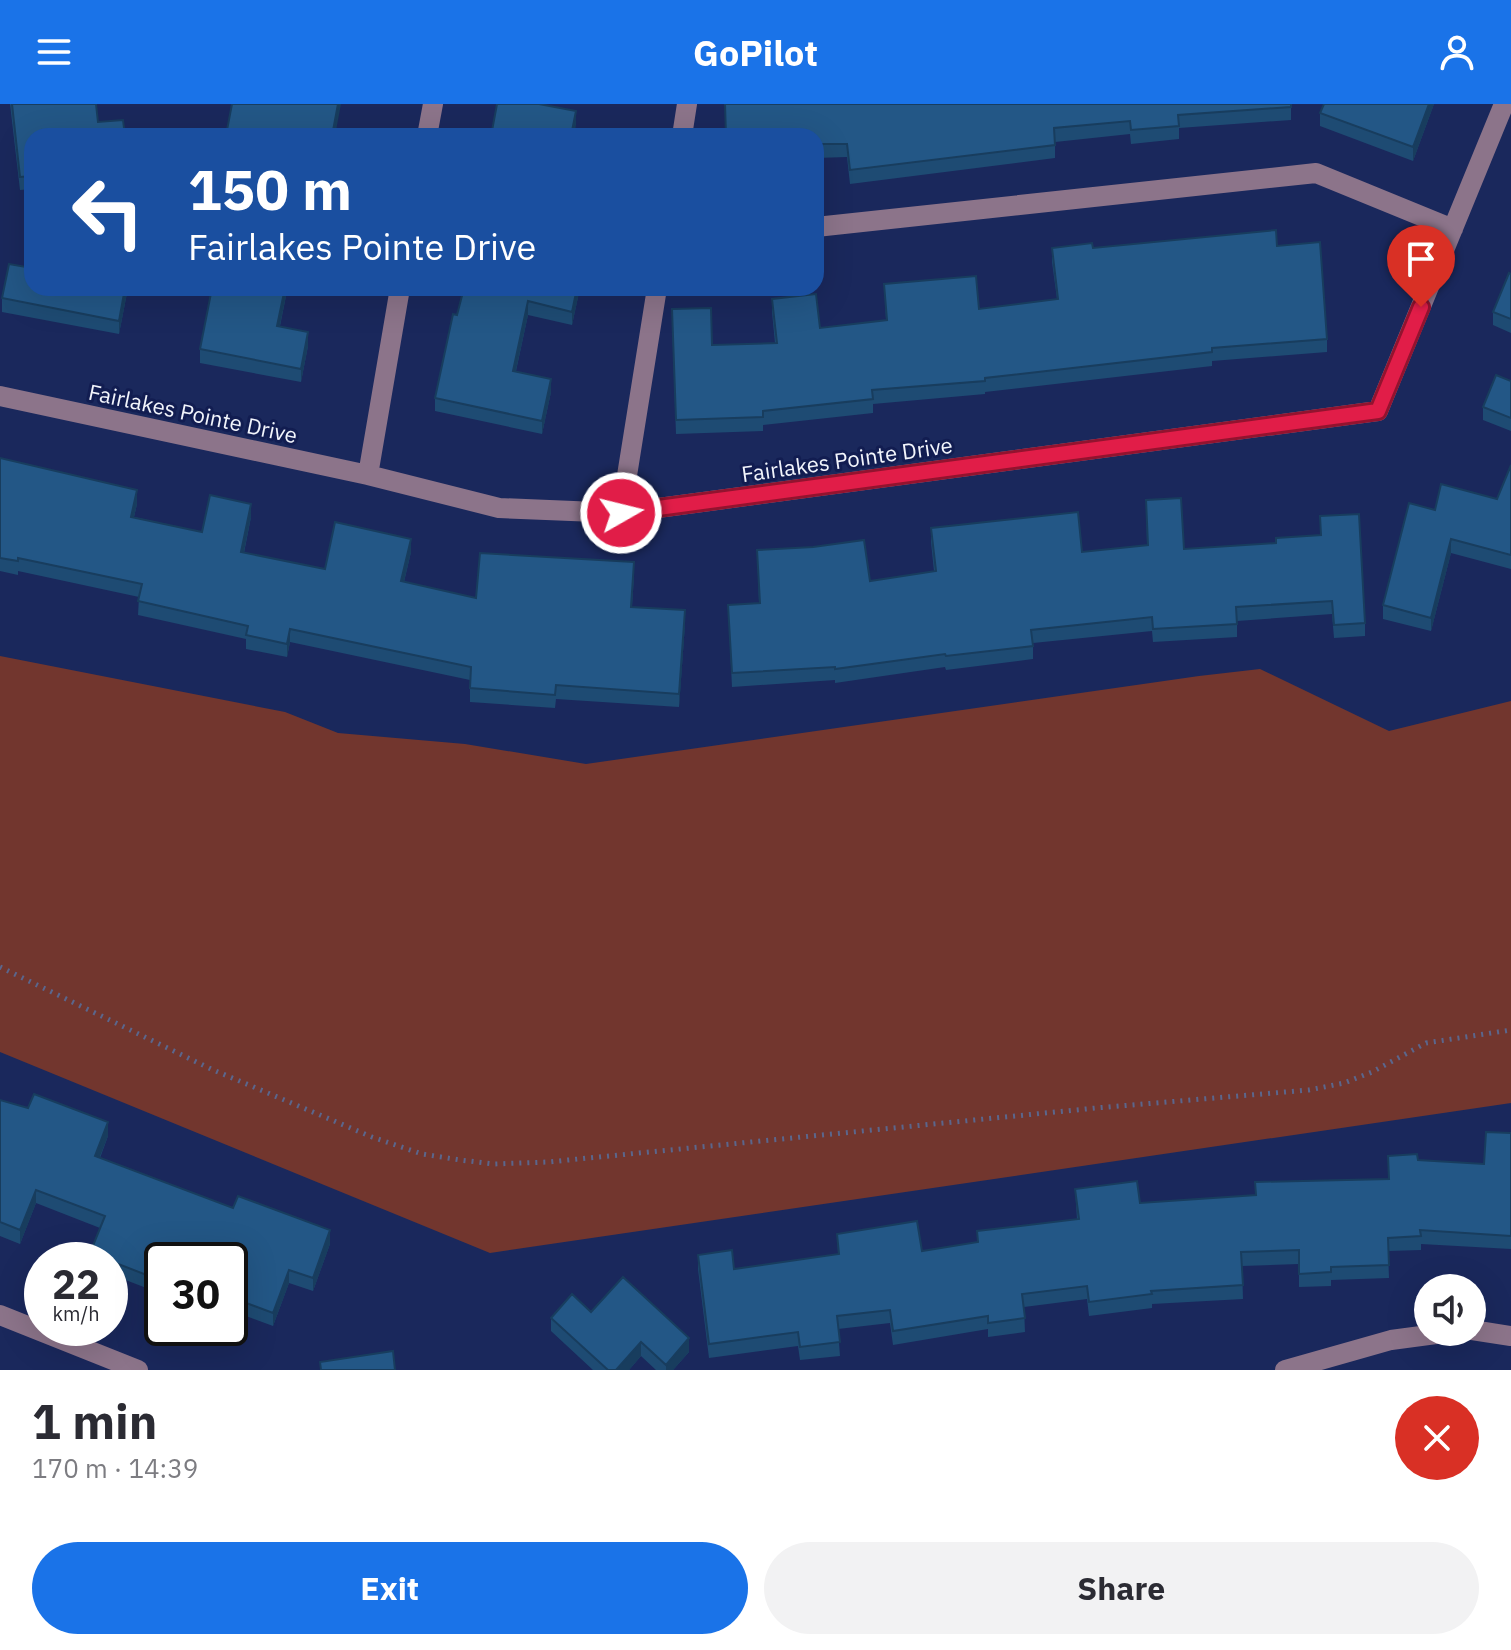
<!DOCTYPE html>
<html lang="en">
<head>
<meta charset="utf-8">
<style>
	:root { --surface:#fff; --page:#f2f2f3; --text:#2b2b33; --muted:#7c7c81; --accent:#1a73e8 }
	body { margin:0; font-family:"IBM Plex Sans",sans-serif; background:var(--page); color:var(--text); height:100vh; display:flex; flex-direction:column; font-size:30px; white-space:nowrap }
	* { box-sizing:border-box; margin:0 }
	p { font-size:26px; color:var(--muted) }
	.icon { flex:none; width:44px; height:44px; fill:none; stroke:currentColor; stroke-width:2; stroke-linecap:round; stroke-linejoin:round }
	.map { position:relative; height:1266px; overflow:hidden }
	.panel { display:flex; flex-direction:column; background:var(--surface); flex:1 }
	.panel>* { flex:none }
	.hud { position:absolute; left:24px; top:24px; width:800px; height:168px; border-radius:24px; box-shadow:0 8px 32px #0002; background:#1a4fa0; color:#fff; overflow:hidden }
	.controls { position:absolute; left:1414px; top:1170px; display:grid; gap:16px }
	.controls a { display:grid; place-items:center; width:72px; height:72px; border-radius:50%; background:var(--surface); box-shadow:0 8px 32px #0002; font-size:40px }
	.speed { position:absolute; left:24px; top:1138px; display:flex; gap:16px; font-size:40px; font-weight:700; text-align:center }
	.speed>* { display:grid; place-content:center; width:104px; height:104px; border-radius:50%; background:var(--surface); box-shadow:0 8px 32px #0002; line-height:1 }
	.speed small { font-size:20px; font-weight:400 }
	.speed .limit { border:4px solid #111; border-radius:12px; background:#fff; color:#111 }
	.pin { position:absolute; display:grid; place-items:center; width:68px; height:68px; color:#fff; margin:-82px -34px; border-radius:50% 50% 50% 0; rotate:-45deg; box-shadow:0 0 8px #0007 }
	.pin .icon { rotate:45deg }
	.me { position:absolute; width:88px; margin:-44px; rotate:82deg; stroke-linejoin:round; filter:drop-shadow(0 0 6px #0008) }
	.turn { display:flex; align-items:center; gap:28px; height:168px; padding:0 32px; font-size:36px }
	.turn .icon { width:104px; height:104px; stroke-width:2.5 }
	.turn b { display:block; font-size:56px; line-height:68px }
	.round { display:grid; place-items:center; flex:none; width:84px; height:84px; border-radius:42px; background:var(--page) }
	.headline { display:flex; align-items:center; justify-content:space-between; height:136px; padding:0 32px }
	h1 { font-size:48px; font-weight:700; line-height:60px }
	.primary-button { display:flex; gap:16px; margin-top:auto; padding:16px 32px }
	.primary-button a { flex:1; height:92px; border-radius:48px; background:var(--accent); color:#fff; font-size:32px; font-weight:700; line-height:92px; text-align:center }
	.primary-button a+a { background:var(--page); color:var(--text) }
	header { display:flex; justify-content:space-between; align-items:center; height:104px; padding:0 32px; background:var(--accent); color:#fff; font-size:36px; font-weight:700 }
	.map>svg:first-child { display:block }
	.green { fill:#72362e }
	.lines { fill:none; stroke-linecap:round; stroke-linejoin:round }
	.path { stroke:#5b668c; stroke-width:5; stroke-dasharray:2 6; stroke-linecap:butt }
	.minor { stroke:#8c748a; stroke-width:20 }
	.wall { fill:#1e4b73 }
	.shaded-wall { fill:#183d5e }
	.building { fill:#235786; stroke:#183d5e; stroke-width:2 }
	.route-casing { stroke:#92132f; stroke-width:20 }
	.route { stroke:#e11d48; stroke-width:14 }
	.labels { text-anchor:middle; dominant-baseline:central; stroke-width:6; stroke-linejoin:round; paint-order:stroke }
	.street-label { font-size:22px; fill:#f2f5fc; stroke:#121d51 }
</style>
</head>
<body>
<header><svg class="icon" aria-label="menu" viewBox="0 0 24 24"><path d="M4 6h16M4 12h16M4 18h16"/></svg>GoPilot<svg class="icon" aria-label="person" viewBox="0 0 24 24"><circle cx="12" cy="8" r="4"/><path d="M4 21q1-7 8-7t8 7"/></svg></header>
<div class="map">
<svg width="1511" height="1266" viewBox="0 0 1511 1266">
	<rect width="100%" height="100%" fill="#1a285c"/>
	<path class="green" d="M0,552l285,56 53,21 127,11 121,20 613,-88 61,-7 129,62 122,-30v402l-1021,150 -490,-201z"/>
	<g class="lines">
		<path class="path" d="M0,863l211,102 161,68 50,17 38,6 34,4 54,-2 548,-54 213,-18 35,-7 28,-11 54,-29 85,-13"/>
		<path class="minor" d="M427,32l6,-32
			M682,32l5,-32
			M816,123l500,-54 137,56
			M0,292l368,79 131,33 122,5 757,-102 126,-307
			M368,371l32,-187
			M621,409l36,-225
			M0,1211l138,55
			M1472,1226l39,6
			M1285,1266l106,-30 60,-8"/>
	</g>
	<path class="wall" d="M10,0h86l-64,32v53l-12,1z
		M1324,0h110l-21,57 -93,-35v-13z
		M1291,3v13l-112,8v11l-48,5 -1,-10 -75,8v16l-205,26 -3,-27 -31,1v-22z
		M227,26l108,6h-108z
		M1277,142l50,93v13l-115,9v5l-227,26v2l-112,10v9l-110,12v6l-87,3 -4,-112 40,23 63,-2 -3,-31v-13l48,29 66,-8 -2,-36 95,25 78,-10 -5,-37v-14z
		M1511,170v59l-18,-8v-13z
		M32,184h96l-9,46 -117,-22v-14z
		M286,184v8l-6,30 28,20 -7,36 -101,-19v-14z
		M580,184l-8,37 -44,-10 -12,56 35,21 -9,42 -107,-23v-13l22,-83z
		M1511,277v50l-28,-11v-13z
		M0,354l137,46 -3,13 68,15 49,-15 -7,36 81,16 86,-17 -7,30 72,16 158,-22 -2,31 53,17 -6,83 -123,-8 -1,9 -85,-6v-22l-180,-38 -3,15 -41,-8v-10l-108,-24 1,-18 -121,-26v4l-18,-4z
		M1511,361v104l-60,-16 -20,78 -48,-12v-14l52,-95 62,-11z
		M1146,396l38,49 92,-6 44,-8v-19l45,107v13l-31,2 -2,-24 -95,7v16l-84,5 -1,-11 -119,12v16l-87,11 -1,-3 -110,16v-3l-103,7 -4,-82 31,-2 -2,-53 113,31 64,-10 -3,-29v-14l151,24 65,-7z
		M0,996l108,36 -8,22 230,86 -17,47 -24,-8 -16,43 -43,-16v-50h-68v34l-52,-20v-14h-20v-7l10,-25 -64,-25 -16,41 -20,-8z
		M1511,1029v116l-90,-5v6l-33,1 1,27 -58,2v6l-32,1v-23l-57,2 1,33 -91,5v4l-63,8 -2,-17 -63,8 1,25 -37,5v-8l-95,16 -3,-22 -52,6 2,27 -40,4 -2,-14 -89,12 -11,-89v-14l36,14 104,-15 -1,-20 85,17 55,-9v-11l100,-12 -2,-30 65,14 115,-8 133,-16v-23l30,4 66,4z
		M591,1208l98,40 -16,18h-17l-15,-14 -12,14h-36l-42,-39v-13z"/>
	<path class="shaded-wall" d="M338,0h3l-6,32h-3z
		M1429,0h5l-21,57v-14z
		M576,7v14l-2,11h-3z
		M125,184h3l-9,46v-13z
		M284,184h2v8l-9,43v-13z
		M577,184h3l-8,37v-13z
		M528,197v14l-15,69v-13z
		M308,228v14l-7,36v-13z
		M551,275v13l-9,42v-13z
		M137,386v14l-6,26v-13z
		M251,400v13l-10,49v-14z
		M411,435v13l-10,42v-13z
		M1451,435v14l-20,78v-13z
		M685,506v14l-6,83v-13z
		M290,525v13l-3,15v-13z
		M108,1018v14l-13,33v-13z
		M36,1086v13l-16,41v-14z
		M330,1126v14l-17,47v-13z
		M289,1166v13l-16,43v-13z
		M689,1234v14l-16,18h-7v-5z
		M641,1238v14l-12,14h-13z"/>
	<path class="building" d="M12,0h84l2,18 25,-2 2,16h-93v40l-12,1z
		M232,0h106l-6,32h-95l1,-4 -11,-2z
		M497,0h42l37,7 -5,25h-80z
		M725,0h566v3l-113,8 1,11 -48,4 -1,-9 -76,7 1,17 -205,25 -3,-26h-31v-8h-90z
		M1324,0h105l-16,43 -93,-34z
		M1276,126l1,16 43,-4 7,97 -115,9v4l-227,26v3l-113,9 1,9 -110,12v6l-87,3 -4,-111 39,-1 1,37 65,-2 -5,-44 44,-5 4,34 67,-8 -3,-36 92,-8 3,33 79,-10 -6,-51 40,-5 1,5z
		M9,160l23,4v20h93l-6,33 -117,-23z
		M1509,169l2,1v45l-18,-7z
		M212,184h73l-8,38 31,6 -7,37 -101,-20z
		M464,184h113l-5,24 -44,-11 -15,70 38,8 -9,42 -107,-23 18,-84 4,1z
		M1496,271l15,6v37l-28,-11z
		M0,354l137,32 -6,27 71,15 8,-37 41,9 -10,48 84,17 10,-47 76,17 -10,42 75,17 4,-45 154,9 -3,45 54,3 -6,84 -123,-9 -1,10 -85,-7 1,-21 -181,-38 -3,15 -41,-9 2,-9 -110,-25 4,-17 -124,-26v3l-18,-3z
		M1511,361v90l-60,-16 -20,79 -48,-13 26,-102 26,7 6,-26 56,15z
		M1181,394l3,51 92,-6v-5l45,-3 -1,-19 39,-2 6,109 -31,2 -2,-24 -96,6 1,17 -84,5 -1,-12 -121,13 2,16 -87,10 -1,-2 -110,15v-2l-103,6 -4,-68 32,-2 -3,-53 56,-3 51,-7 6,41 66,-10 -5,-43 147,-16 4,40 66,-7 -2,-45z
		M34,990l74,28 -13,34 138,52 5,-12 92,34 -17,48 -24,-8 -16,43 -43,-16v-37h-68v21l-72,-28 15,-37 -69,-26 -16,40 -20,-8v-122l28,8z
		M1486,1028l25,1v103l-91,-6 1,6 -33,2 1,27 -58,2v5l-32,2v-24l-58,2 2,33 -92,6 1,3 -63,8 -2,-16 -65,8 3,24 -37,5v-7l-95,15 -3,-21 -53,6 3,26 -40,5 -2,-15 -89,12 -11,-89 34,-5 2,19 105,-15 -2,-20 80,-13 5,30 56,-9 -1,-11 102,-12 -4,-30 62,-8 3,22 116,-8 -1,-13 134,-3 -1,-23 29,-2 1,6 66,4z
		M623,1173l66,61 -23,27 -25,-23 -25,28h-8l-57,-52 21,-24 19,18z
		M393,1247l2,19h-74l-1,-8z"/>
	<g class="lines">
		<g class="route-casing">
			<path id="route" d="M621,409l757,-102 43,-104"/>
		</g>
		<use href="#route" class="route"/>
	</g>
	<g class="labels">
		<g class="street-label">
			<text transform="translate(193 309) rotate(12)">Fairlakes Pointe Drive</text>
			<text transform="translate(847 355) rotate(-8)">Fairlakes Pointe Drive</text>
		</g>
	</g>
</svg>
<div class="controls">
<a><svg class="icon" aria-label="sound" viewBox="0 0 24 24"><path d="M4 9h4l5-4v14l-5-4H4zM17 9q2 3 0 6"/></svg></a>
</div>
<div class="speed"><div>22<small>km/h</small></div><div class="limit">30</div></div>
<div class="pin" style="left:1421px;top:203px;background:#d93025"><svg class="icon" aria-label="arrive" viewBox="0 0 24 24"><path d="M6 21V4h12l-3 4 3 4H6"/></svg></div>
<svg class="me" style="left:621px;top:409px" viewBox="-20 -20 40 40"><circle r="17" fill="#e11d48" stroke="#fff" stroke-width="3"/><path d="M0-11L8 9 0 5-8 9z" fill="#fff"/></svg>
<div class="hud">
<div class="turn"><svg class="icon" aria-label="left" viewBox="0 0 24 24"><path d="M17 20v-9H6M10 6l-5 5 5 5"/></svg><div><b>150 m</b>Fairlakes Pointe Drive</div></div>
</div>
</div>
<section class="panel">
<div class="headline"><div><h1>1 min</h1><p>170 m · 14:39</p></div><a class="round" style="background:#d93025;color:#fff"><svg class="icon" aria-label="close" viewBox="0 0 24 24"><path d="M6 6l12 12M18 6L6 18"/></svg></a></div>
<div class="primary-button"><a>Exit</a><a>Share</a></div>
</section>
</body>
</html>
